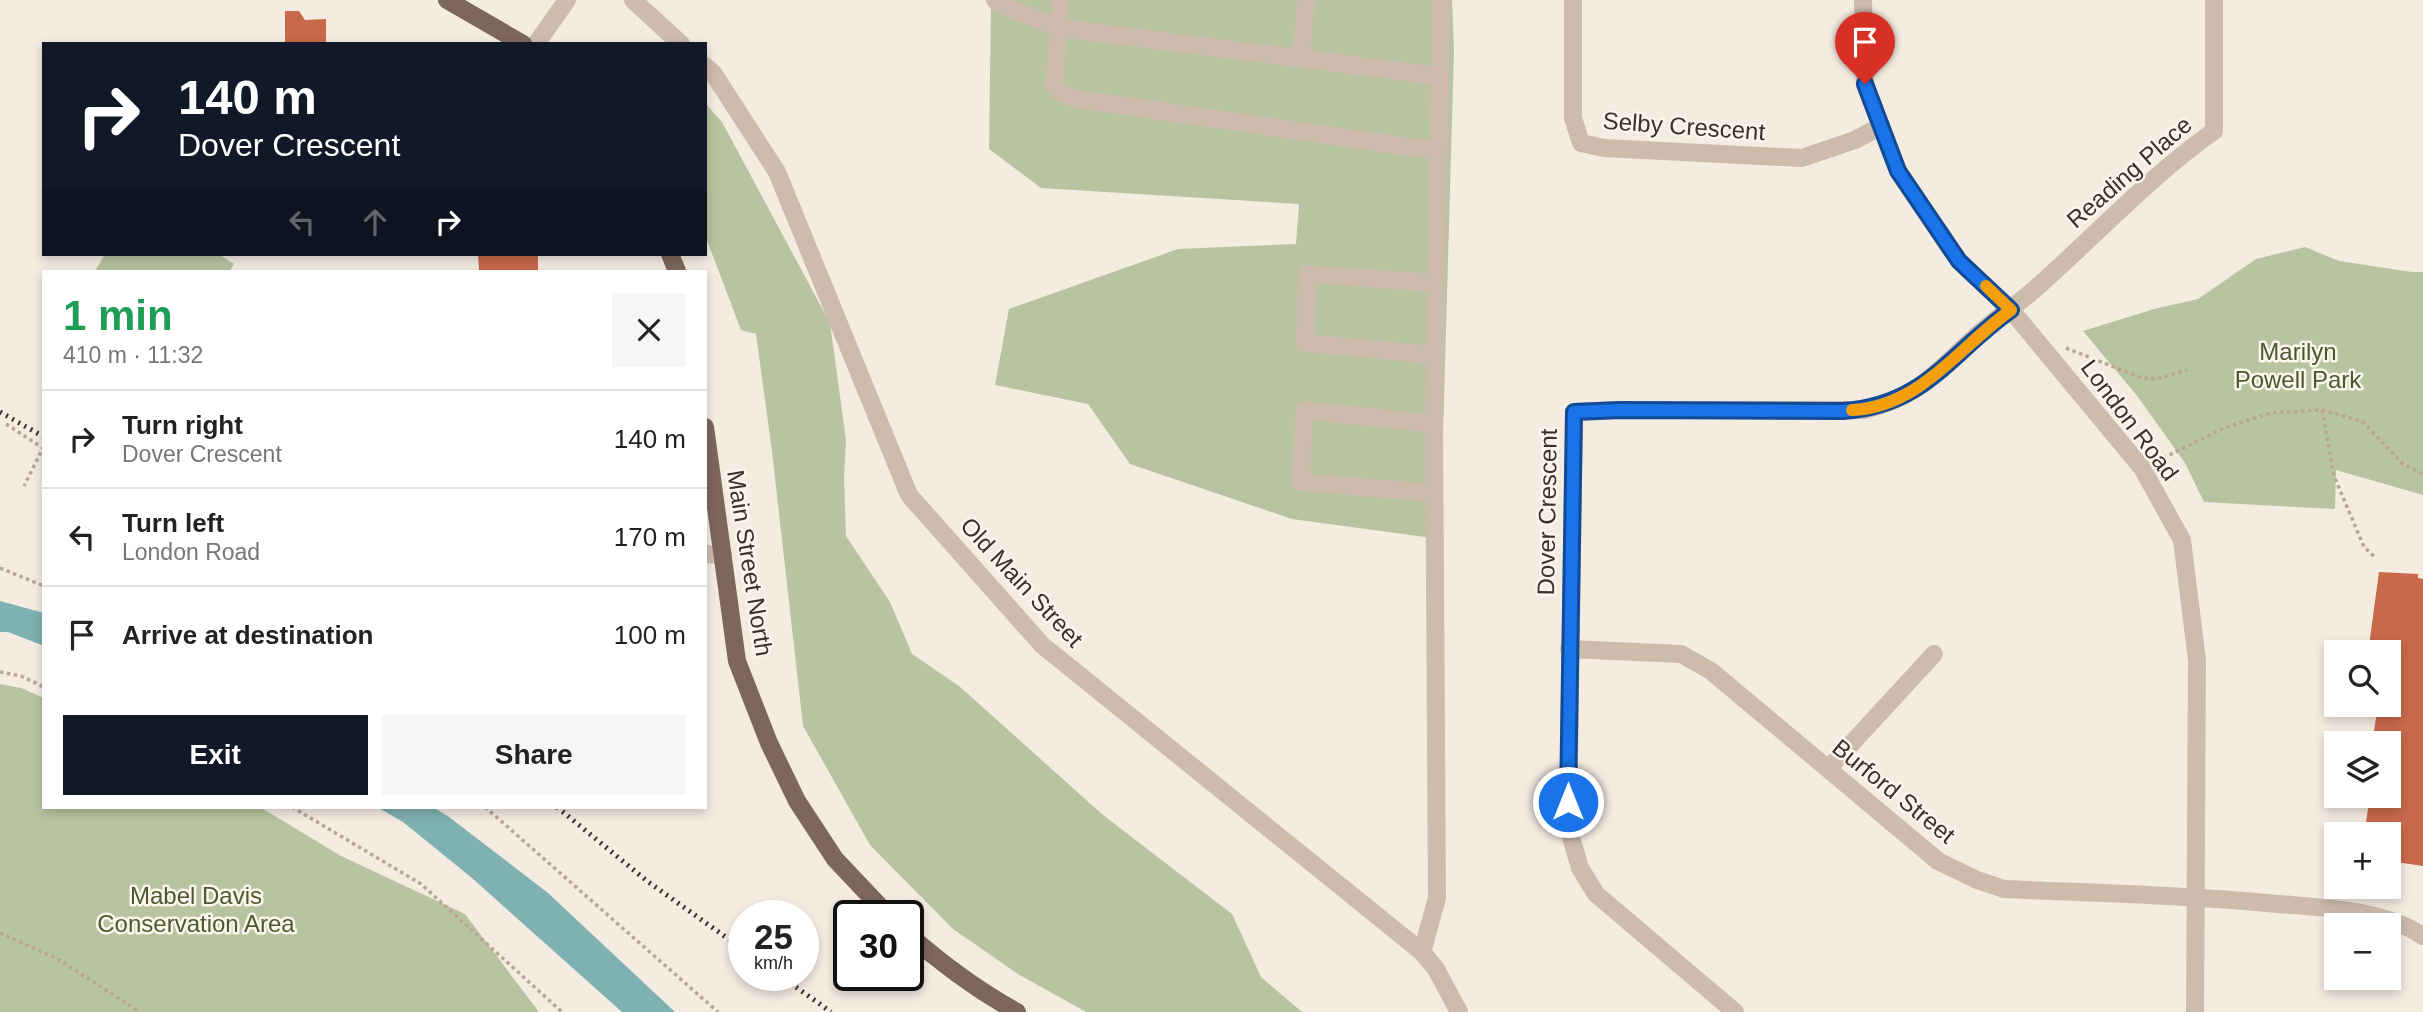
<!DOCTYPE html>
<html lang="en">
<head>
<meta charset="utf-8">
<style>
	:root { --surface:#fff; --page:#f6f6f6; --text:#222; --muted:#767676; --line:#e0e0e0; --accent:#111827 }
	body { margin:0; font-family:Helvetica,sans-serif; background:var(--page); color:var(--text); height:100vh; display:flex; flex-direction:column; font-size:26px; white-space:nowrap }
	* { box-sizing:border-box; margin:0 }
	p { font-size:23px; color:var(--muted) }
	.icon { flex:none; width:38px; height:38px; fill:none; stroke:currentColor; stroke-width:2; stroke-linecap:round; stroke-linejoin:round }
	.map { position:relative; flex:1; overflow:hidden }
	.drawer { position:absolute; left:42px; top:270px; width:665px; height:539px; display:flex; flex-direction:column; background:var(--surface); border-radius:0px; box-shadow:0 4px 10px #0003 }
	.drawer>* { flex:none }
	.hud { position:absolute; left:42px; top:42px; width:665px; height:214px; border-radius:0px; box-shadow:0 4px 10px #0003; background:#111827; color:#fff; overflow:hidden }
	.fabs { position:absolute; left:2324px; top:640px; display:grid; gap:14px }
	.fabs a { display:grid; place-items:center; width:77px; height:77px; border-radius:0px; background:var(--surface); box-shadow:0 4px 10px #0003; font-size:35px }
	.speed { position:absolute; left:728px; top:900px; display:flex; gap:14px; font-size:35px; font-weight:700; text-align:center }
	.speed>* { display:grid; place-content:center; width:91px; height:91px; border-radius:50%; background:var(--surface); box-shadow:0 4px 10px #0003; line-height:1 }
	.speed small { font-size:18px; font-weight:400 }
	.speed .limit { border:4px solid #111; border-radius:10px; background:#fff; color:#111 }
	.pin { position:absolute; display:grid; place-items:center; width:60px; height:60px; color:#fff; margin:-72px -30px; border-radius:50% 50% 50% 0; rotate:-45deg; box-shadow:0 0 7px #0007 }
	.pin .icon { rotate:45deg }
	.me { position:absolute; width:77px; margin:-38px; rotate:0deg; stroke-linejoin:round; filter:drop-shadow(0 0 5px #0008) }
	.turn { display:flex; align-items:center; gap:24px; height:147px; padding:0 21px; font-size:32px }
	.turn .icon { width:91px; height:91px; stroke-width:2.5 }
	.turn b { display:block; font-size:49px; line-height:60px }
	.lanes { display:flex; align-items:center; height:66px; padding:0 21px; background:#0003; justify-content:center; gap:35px; direction:ltr }
	.lanes .off { opacity:.35 }
	.round { display:grid; place-items:center; flex:none; width:74px; height:74px; border-radius:0px; background:var(--page) }
	.summary { display:flex; align-items:center; justify-content:space-between; height:119px; padding:0 21px }
	h1 { font-size:42px; font-weight:700; line-height:52px; color:#1e9e55 }
	.cta { display:flex; gap:14px; margin-top:auto; padding:14px 21px }
	.cta a { flex:1; height:80px; border-radius:0px; background:var(--accent); color:#fff; font-size:28px; font-weight:700; line-height:80px; text-align:center }
	.cta a+a { background:var(--page); color:var(--text) }
	ul { padding:0; list-style:none }
	li { display:flex; align-items:center; gap:21px; height:98px; padding:0 21px; border-top:2px solid var(--line) }
	li div { flex:1 }
	li b { display:block; font-size:26px }
	li em { font-style:normal }
	.map>svg:first-child { display:block }
	.green { fill:#b8c4a0 }
	.water { fill:#7fb0b2 }
	.building { fill:#c8694b }
	.lines { fill:none; stroke-linecap:round; stroke-linejoin:round }
	.path { stroke:#b9a596; stroke-width:3.5; stroke-dasharray:3.5 3.5; stroke-linecap:butt }
	.minor { stroke:#cdbbac; stroke-width:18 }
	.major { stroke:#7d675c; stroke-width:18 }
	.rail { stroke:#3b302b; stroke-width:5; stroke-dasharray:2 5; stroke-linecap:butt }
	.route-casing { stroke:#114b97; stroke-width:18 }
	.route { stroke:#1a73e8; stroke-width:12 }
	.slow { stroke:#f59e0b; stroke-width:12 }
	.labels { text-anchor:middle; dominant-baseline:central; stroke-width:5; stroke-linejoin:round; paint-order:stroke }
	.street-label { font-size:24px; fill:#3b302b; stroke:#fbf5ee }
	.park-label { font-size:24px; fill:#4a5a2e; stroke:#fbf5ee }
</style>
</head>
<body>
<div class="map">
<svg width="2423" height="1012" viewBox="0 0 2423 1012">
	<rect width="100%" height="100%" fill="#f4ebe1"/>
	<path class="green" d="M991,0h461l2,50 -14,489 -148,-20 -162,-55 -42,-60 -93,-19 14,-76 169,-60 118,-5 3,-40 -258,-16 -52,-39z
		M705,103l17,19 108,201 16,117 -2,36 2,60 44,66 22,52 47,32 144,129 129,99 29,63 41,35h-216l-68,-38 -65,-45 -83,-84 -67,-119 -31,-275 -16,-117 -15,-4 -36,-95z
		M2305,247l34,14 73,11h11v223l-87,-25 -1,39 -131,-7 -19,-39 -47,-66 -55,-66 71,-22 44,-10 58,-40z
		M105,254h113l16,10 -4,7h-135z
		M0,684l21,4 23,10v109h216l81,49 124,58 74,98h-539z"/>
	<path class="water" d="M0,601l44,12v33l-36,-14h-8z
		M377,807h56l16,10 99,76 127,119h-53l-150,-134 -69,-56z"/>
	<path class="building" d="M285,11h14l6,9 21,-1v25h-41z
		M478,254h60v17h-59z
		M2379,572l39,2v4l5,1v287l-34,-5v-26h-25l6,-39h19v-52h-17l6,-39h11v-52h-21z"/>
	<g class="lines">
		<path class="path" d="M2066,348l76,30 14,1 31,-9
			M2322,410l12,66 30,71 12,11
			M6,424l37,24 -19,38
			M2157,461l67,-33 46,-15 52,-3 40,11 41,43 20,10
			M0,568l44,18
			M0,672l21,4 23,11
			M292,807l129,77 141,128
			M485,807l233,205
			M0,933l56,25 84,54"/>
		<path class="minor" d="M633,0l48,44
			M995,0l4,4 60,24 380,48
			M1061,0l-7,86 9,8 14,5 361,52
			M1573,0v118l8,25 23,5 198,10 53,-18 26,-14
			M1863,0l2,84 33,87 61,90 52,49 131,158 40,72 15,120 -2,352
			M536,44l31,-44
			M1301,57l5,-57
			M705,66l8,7 64,99 132,323 133,150 380,307 14,17 23,43
			M1435,355l-130,-12 2,-69 129,9
			M1434,493l-133,-11 3,-72 130,14
			M705,554l18,1
			M1569,649l112,5 30,17 227,190 39,19 27,9c91,4 183,6 274,15 47,4 104,5 145,32
			M1829,768l105,-114
			M1422,952l15,-54 -3,-474 7,-424
			M1735,1012l-139,-118 -16,-26 -12,-41 6,-415 46,-2h244c63,-15 78,-47 125,-85 15,-12 31,-23 46,-36 60,-53 114,-112 179,-158v-131"/>
		<path class="major" d="M447,0l76,44
			M670,254l7,17
			M705,427l32,234 32,82 28,58 38,58 53,56
			M908,934c34,30 69,56 109,78"/>
		<path class="rail" d="M0,412l44,25
			M557,807l90,74 97,69
			M779,975l52,37"/>
	</g>
	<g class="lines">
		<g class="route-casing">
			<path id="route" d="M1568,802l6,-390 46,-2 223,1c82,-5 107,-58 168,-101l-52,-49 -61,-90 -33,-87"/>
		</g>
		<use href="#route" class="route"/>
		<path class="slow" d="M1852,410c68,-3 107,-63 159,-100l-25,-24"/>
	</g>
	<g class="labels">
		<g class="street-label">
			<text transform="translate(1684 126) rotate(4)">Selby Crescent</text>
			<text transform="translate(2129 172) rotate(-41)">Reading Place</text>
			<text transform="translate(2130 420) rotate(53)">London Road</text>
			<text transform="translate(1547 512) rotate(-89)">Dover Crescent</text>
			<text transform="translate(750 563) rotate(81)">Main Street North</text>
			<text transform="translate(1022 582) rotate(47)">Old Main Street</text>
			<text transform="translate(1894 791) rotate(39)">Burford Street</text>
		</g>
		<g class="park-label">
			<text x="2298" y="351">Marilyn<tspan x="2298" dy="28">Powell Park</tspan></text>
			<text x="196" y="895">Mabel Davis<tspan x="196" dy="28">Conservation Area</tspan></text>
		</g>
	</g>
</svg>
<div class="fabs">
<a><svg class="icon" aria-label="search" viewBox="0 0 24 24"><circle cx="10" cy="10" r="6"/><path d="M15 15l6 6"/></svg></a>
<a><svg class="icon" aria-label="layers" viewBox="0 0 24 24"><path d="M12 4l9 5-9 5-9-5zM3 14l9 5 9-5"/></svg></a>
<a>+</a>
<a>−</a>
</div>
<div class="speed"><div>25<small>km/h</small></div><div class="limit">30</div></div>
<div class="pin" style="left:1865px;top:84px;background:#d93025"><svg class="icon" aria-label="arrive" viewBox="0 0 24 24"><path d="M6 21V4h12l-3 4 3 4H6"/></svg></div>
<svg class="me" style="left:1568px;top:802px" viewBox="-20 -20 40 40"><circle r="17" fill="#1a73e8" stroke="#fff" stroke-width="3"/><path d="M0-11L8 9 0 5-8 9z" fill="#fff"/></svg>
<div class="hud">
<div class="turn"><svg class="icon" aria-label="right" viewBox="0 0 24 24"><path d="M7 20v-9h11M14 6l5 5-5 5"/></svg><div><b>140 m</b>Dover Crescent</div></div>
<div class="lanes"><svg class="icon off" aria-label="left" viewBox="0 0 24 24"><path d="M17 20v-9H6M10 6l-5 5 5 5"/></svg><svg class="icon off" aria-label="ahead" viewBox="0 0 24 24"><path d="M12 20V5M6 11l6-6 6 6"/></svg><svg class="icon" aria-label="right" viewBox="0 0 24 24"><path d="M7 20v-9h11M14 6l5 5-5 5"/></svg></div>
</div>
<section class="drawer">
<div class="summary"><div><h1>1 min</h1><p>410 m · 11:32</p></div><a class="round"><svg class="icon" aria-label="close" viewBox="0 0 24 24"><path d="M6 6l12 12M18 6L6 18"/></svg></a></div>
<ul>
<li><svg class="icon" aria-label="right" viewBox="0 0 24 24"><path d="M7 20v-9h11M14 6l5 5-5 5"/></svg><div><b>Turn right</b><p>Dover Crescent</p></div><em>140 m</em></li>
<li><svg class="icon" aria-label="left" viewBox="0 0 24 24"><path d="M17 20v-9H6M10 6l-5 5 5 5"/></svg><div><b>Turn left</b><p>London Road</p></div><em>170 m</em></li>
<li><svg class="icon" aria-label="arrive" viewBox="0 0 24 24"><path d="M6 21V4h12l-3 4 3 4H6"/></svg><div><b>Arrive at destination</b></div><em>100 m</em></li>
</ul>
<div class="cta"><a>Exit</a><a>Share</a></div>
</section>
</div>
</body>
</html>
